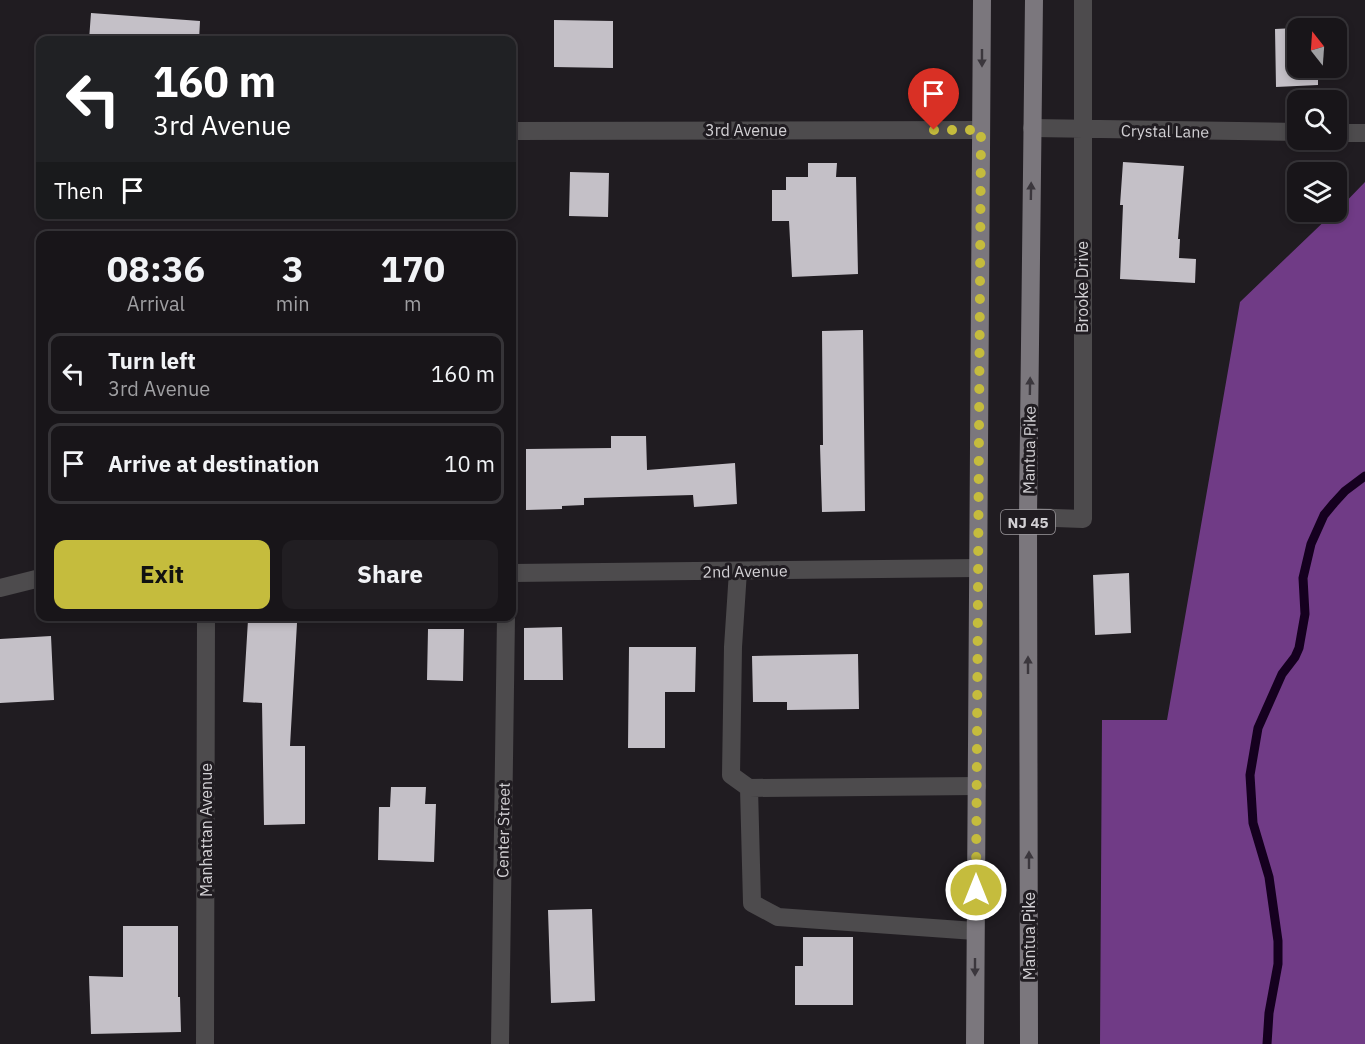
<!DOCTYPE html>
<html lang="en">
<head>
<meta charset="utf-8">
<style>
	:root { --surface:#181519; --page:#211e22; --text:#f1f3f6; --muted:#9f9fa2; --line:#363438; --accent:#c5bc3d }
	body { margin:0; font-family:"IBM Plex Sans",sans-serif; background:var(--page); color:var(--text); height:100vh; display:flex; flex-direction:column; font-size:22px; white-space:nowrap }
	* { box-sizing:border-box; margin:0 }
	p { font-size:20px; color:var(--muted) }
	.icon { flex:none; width:33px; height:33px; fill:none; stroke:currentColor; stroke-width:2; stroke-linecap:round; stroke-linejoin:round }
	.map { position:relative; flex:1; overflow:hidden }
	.panel { position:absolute; left:36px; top:231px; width:480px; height:390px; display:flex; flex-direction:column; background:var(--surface); border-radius:12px; box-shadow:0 3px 9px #0003,0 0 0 2px var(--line) }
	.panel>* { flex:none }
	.banner { position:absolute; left:36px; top:36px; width:480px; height:183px; border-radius:12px; box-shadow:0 3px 9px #0003,0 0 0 2px var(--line); background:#202124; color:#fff; overflow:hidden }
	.needle { width:39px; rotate:343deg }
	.buttons { position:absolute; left:1287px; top:18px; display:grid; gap:12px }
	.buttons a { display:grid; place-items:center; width:60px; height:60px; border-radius:12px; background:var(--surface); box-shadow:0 3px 9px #0003,0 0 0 2px var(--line); font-size:30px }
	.pin { position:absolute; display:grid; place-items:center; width:51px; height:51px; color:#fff; margin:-62px -26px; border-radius:50% 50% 50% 0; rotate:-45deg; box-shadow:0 0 6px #0007 }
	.pin .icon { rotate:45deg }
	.me { position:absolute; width:66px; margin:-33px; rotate:0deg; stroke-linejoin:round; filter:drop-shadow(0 0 4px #0008) }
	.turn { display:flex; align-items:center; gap:21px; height:126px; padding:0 18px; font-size:27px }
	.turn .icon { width:78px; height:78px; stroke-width:2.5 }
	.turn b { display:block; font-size:42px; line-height:51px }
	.then { display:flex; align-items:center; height:57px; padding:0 18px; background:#0003; gap:12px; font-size:22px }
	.eta { display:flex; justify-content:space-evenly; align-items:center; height:102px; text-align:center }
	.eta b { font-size:36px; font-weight:800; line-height:42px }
	.button { display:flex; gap:12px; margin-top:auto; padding:12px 18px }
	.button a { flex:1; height:69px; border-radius:12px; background:var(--accent); color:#111; font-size:24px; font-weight:800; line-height:69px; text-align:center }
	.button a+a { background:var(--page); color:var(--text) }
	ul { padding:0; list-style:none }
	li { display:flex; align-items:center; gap:18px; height:81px; margin:0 12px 9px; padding:0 6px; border:3px solid var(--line); border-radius:12px }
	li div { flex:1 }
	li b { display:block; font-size:22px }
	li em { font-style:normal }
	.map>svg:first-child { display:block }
	.forest { fill:#703b86 }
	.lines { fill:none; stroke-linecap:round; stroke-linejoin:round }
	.stream { stroke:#15001f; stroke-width:9 }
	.building { fill:#c4c0c7 }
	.minor { stroke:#4d4b4d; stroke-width:18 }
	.major { stroke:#7b777d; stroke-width:18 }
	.oneway { fill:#3b373d }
	.route { stroke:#c5bc3d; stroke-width:10; stroke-dasharray:0 18 }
	.labels { text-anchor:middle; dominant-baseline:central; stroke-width:6; stroke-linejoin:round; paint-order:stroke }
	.shield { fill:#201c21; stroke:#9d9a9e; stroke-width:1.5 }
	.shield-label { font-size:15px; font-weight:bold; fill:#d2d0d4 }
	.street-label { font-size:16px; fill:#d2d0d4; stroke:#201c21 }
</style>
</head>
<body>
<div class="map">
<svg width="1365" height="1044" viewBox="0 0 1365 1044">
	<rect width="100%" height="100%" fill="#201c21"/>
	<path class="forest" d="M1365,182v862h-265l2,-324h65l73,-418 94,-90h2z"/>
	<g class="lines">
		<path class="stream" d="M1267,1044l2,-31 9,-49v-23l-9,-64 -16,-54 -3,-48 8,-47 24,-54 13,-17 4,-9 6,-34 -2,-36 8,-34 13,-29 10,-12 11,-12 20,-15"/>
	</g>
	<path class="building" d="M91,13l109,8 -1,19h-110z
		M554,20l59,1v47l-59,-1z
		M1317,27l-19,1v40h20v17l-42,2 -1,-58z
		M1123,162l61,4 -6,73h2l-1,19 17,1 -1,24 -75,-4 3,-74h-3z
		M808,163h29l-1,14h20l2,97 -66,3 -3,-56h-17v-31h14v-13h22z
		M570,172l39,1 -1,44 -39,-1z
		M863,330l2,181 -43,1 -2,-67h3l-1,-114z
		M611,436h35l1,34 88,-7 2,41 -43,3 -1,-12 -109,3v7l-22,1v3l-36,1v-61l85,-1z
		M1129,573l2,60 -36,2 -2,-60z
		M248,620l49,3 -7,123h15v78l-41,1 -2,-122 -19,-1z
		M562,627l1,53h-39v-52z
		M428,629h36l-1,52 -36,-1z
		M51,636l3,64 -54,3v-64z
		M629,647h67l-1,45h-30v56h-37z
		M858,654l1,55 -72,1v-8h-34l-1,-46z
		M391,787h35l-1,17h11l-2,58 -56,-2 1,-53h11z
		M592,909l3,92 -44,2 -3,-93z
		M123,926h55v71h2l1,35 -90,2 -2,-58 34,1z
		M803,937h50v68h-58v-39h8z"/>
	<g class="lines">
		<path class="minor" d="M1032,128l266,4
			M512,131l469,-1
			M1336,133h29
			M1028,517l55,2v-519
			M738,571l-5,76 -2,128 18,13 228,-2
			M512,573l466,-5
			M0,588l40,-10
			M749,788l3,115 26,14 197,14
			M205,1044l1,-428
			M500,1044l6,-428"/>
		<path class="major" d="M975,1044l7,-1044
			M1029,1044l-1,-527 6,-517"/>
	</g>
	<defs><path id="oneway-solid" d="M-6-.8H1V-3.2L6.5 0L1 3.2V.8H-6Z" transform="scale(1.5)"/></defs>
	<g class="oneway">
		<use href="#oneway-solid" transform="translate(982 58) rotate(90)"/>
		<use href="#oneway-solid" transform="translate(1031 191) rotate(-89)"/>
		<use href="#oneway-solid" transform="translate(1030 386) rotate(-89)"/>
		<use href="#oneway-solid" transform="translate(1028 665) rotate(-90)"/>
		<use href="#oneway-solid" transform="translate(1029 860) rotate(-90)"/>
		<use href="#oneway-solid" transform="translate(975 967) rotate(90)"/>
	</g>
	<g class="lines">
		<path class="route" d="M934,130h47l-5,760"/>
	</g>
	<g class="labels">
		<rect class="shield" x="1001" y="510" width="54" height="24" rx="4.5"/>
		<g class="shield-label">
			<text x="1028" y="522">NJ 45</text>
		</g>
		<g class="street-label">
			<text x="746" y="130">3rd Avenue</text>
			<text transform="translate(1165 131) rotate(1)">Crystal Lane</text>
			<text transform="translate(1082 287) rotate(-90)">Brooke Drive</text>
			<text transform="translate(1029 450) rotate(-89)">Mantua Pike</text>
			<text transform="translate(745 571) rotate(-1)">2nd Avenue</text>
			<text transform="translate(206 830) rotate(-90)">Manhattan Avenue</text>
			<text transform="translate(503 830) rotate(-89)">Center Street</text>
			<text transform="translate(1029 936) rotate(-90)">Mantua Pike</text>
		</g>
	</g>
</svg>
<div class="buttons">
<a><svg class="needle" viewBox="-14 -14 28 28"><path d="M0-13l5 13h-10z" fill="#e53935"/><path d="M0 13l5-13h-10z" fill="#9f9fa2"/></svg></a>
<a><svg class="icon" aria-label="search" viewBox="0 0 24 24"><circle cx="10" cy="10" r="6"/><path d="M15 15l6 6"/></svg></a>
<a><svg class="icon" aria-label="layers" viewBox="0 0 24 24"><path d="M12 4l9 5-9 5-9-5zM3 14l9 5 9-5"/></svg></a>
</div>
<div class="pin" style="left:934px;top:130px;background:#d93025"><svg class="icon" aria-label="arrive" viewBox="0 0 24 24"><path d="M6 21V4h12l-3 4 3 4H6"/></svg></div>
<svg class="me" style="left:976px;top:890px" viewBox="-20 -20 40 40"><circle r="17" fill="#c5bc3d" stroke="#fff" stroke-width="3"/><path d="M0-11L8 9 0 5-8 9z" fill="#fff"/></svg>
<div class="banner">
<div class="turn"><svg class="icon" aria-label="left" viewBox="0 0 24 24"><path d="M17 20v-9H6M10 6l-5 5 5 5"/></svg><div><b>160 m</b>3rd Avenue</div></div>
<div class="then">Then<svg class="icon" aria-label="arrive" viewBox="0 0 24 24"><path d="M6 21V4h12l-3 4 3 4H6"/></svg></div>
</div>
<section class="panel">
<div class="eta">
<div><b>08:36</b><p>Arrival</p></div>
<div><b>3</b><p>min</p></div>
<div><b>170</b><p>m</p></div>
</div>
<ul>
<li><svg class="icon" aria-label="left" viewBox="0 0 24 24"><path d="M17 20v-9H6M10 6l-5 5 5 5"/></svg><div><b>Turn left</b><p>3rd Avenue</p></div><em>160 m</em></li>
<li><svg class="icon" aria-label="arrive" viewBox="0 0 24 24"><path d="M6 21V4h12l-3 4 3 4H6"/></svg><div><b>Arrive at destination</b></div><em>10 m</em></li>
</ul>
<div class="button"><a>Exit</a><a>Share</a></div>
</section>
</div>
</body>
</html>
